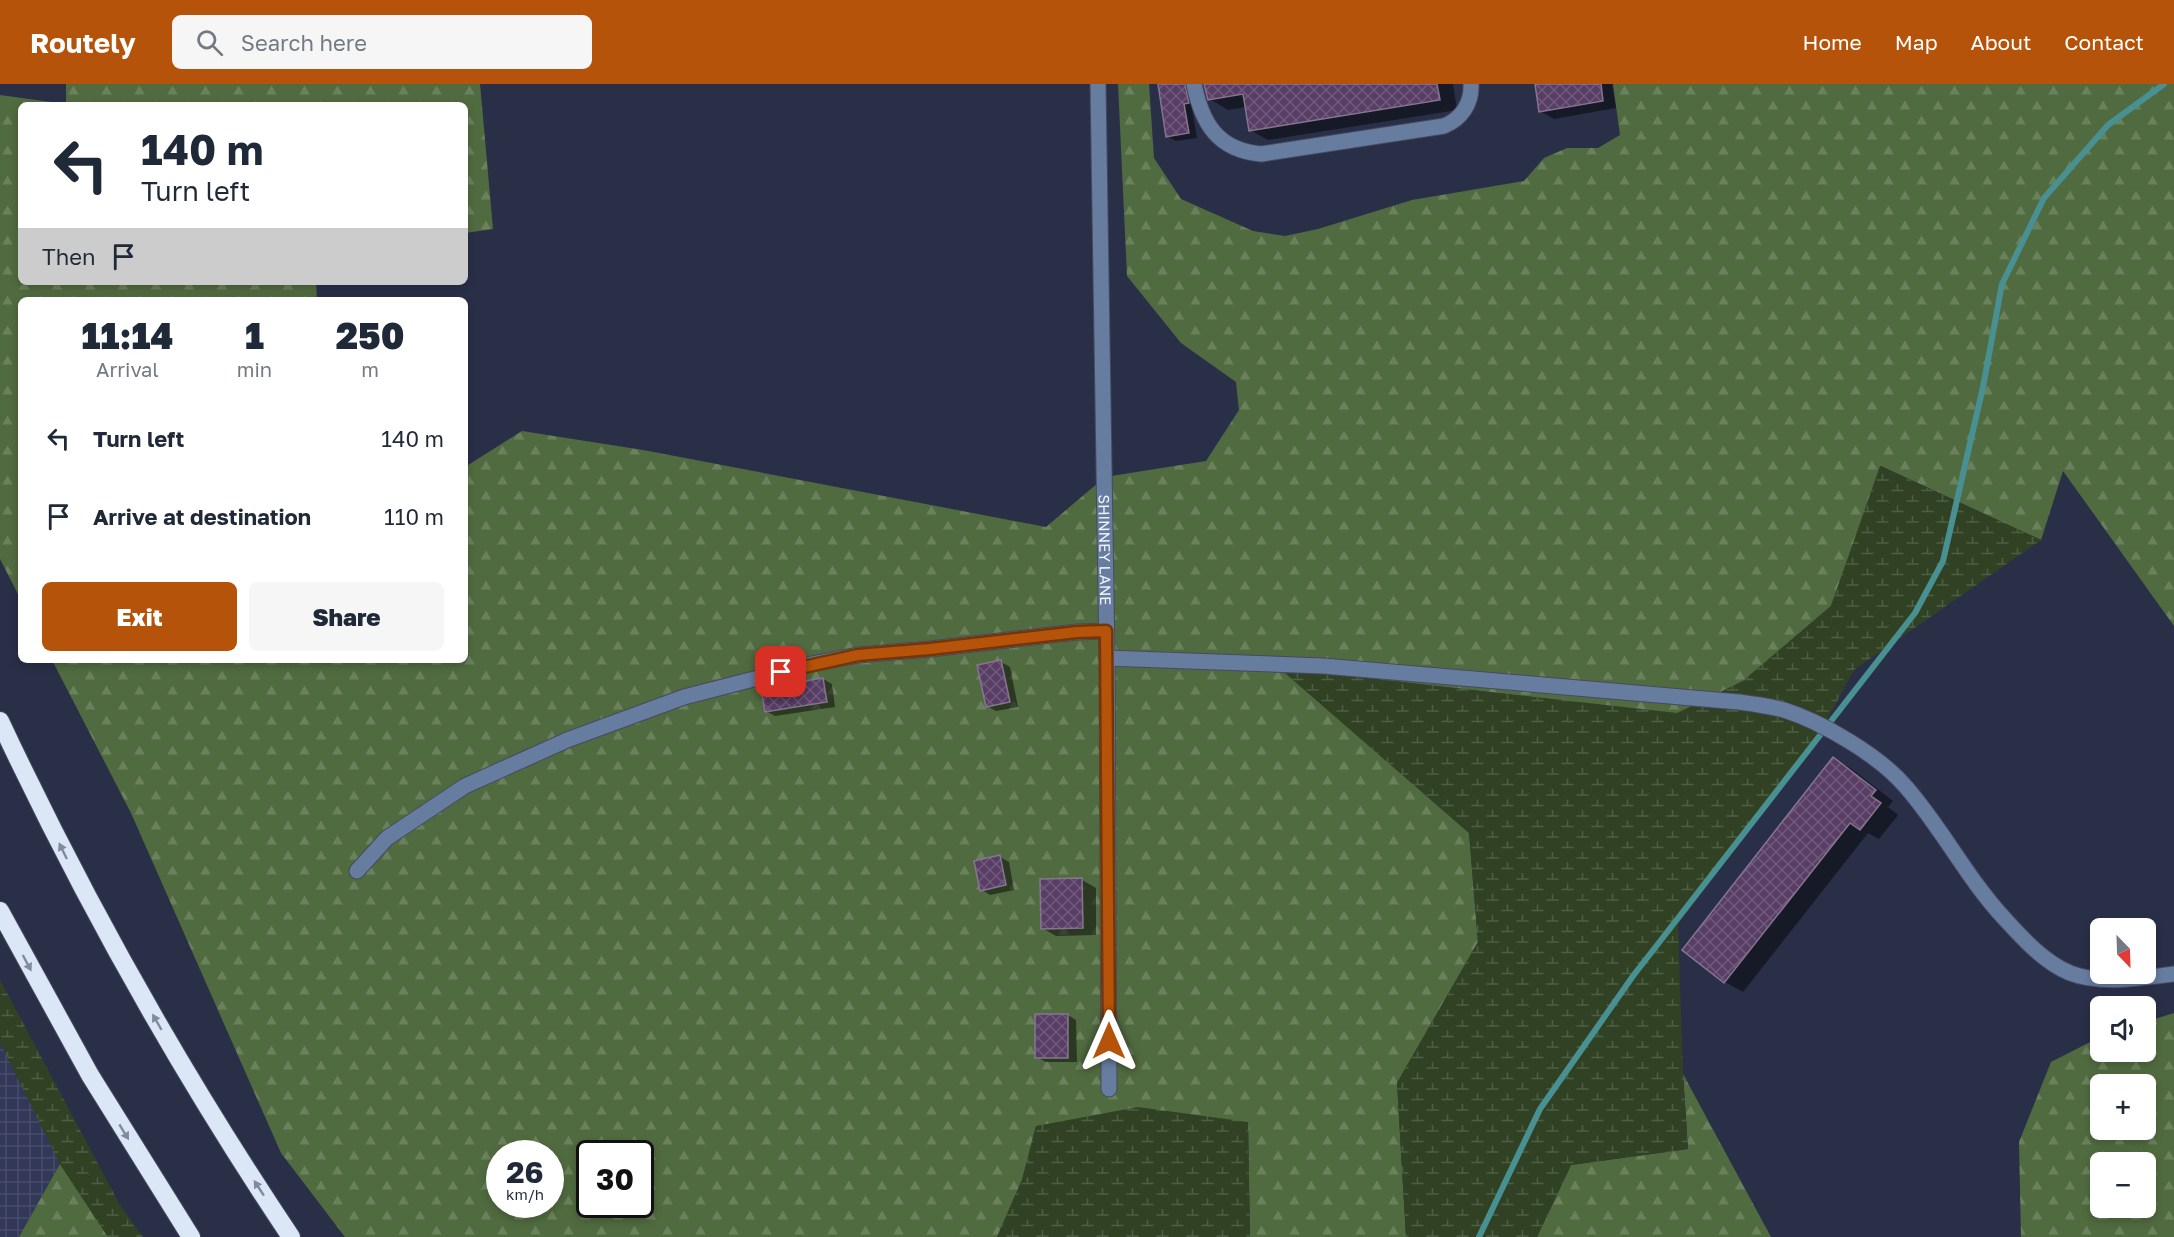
<!DOCTYPE html>
<html lang="en">
<head>
<meta charset="utf-8">
<style>
	:root { --surface:#fff; --page:#f6f6f7; --text:#1f2937; --muted:#747a83; --accent:#b45309 }
	body { margin:0; font-family:"Golos Text",sans-serif; background:var(--page); color:var(--text); height:100vh; display:flex; flex-direction:column; font-size:22px; white-space:nowrap }
	* { box-sizing:border-box; margin:0 }
	p { font-size:20px; color:var(--muted) }
	.icon { flex:none; width:33px; height:33px; fill:none; stroke:currentColor; stroke-width:2; stroke-linecap:round; stroke-linejoin:round }
	.map { position:relative; flex:1; overflow:hidden }
	.details { position:absolute; left:18px; top:213px; width:450px; height:366px; display:flex; flex-direction:column; background:var(--surface); border-radius:9px; box-shadow:0 3px 9px #0003 }
	.details>* { flex:none }
	.top-card { position:absolute; left:18px; top:18px; width:450px; height:183px; border-radius:9px; box-shadow:0 3px 9px #0003; background:#fff; color:var(--text); overflow:hidden }
	.needle { width:39px; rotate:157deg }
	.controls { position:absolute; left:2090px; top:834px; display:grid; gap:12px }
	.controls a { display:grid; place-items:center; width:66px; height:66px; border-radius:9px; background:var(--surface); box-shadow:0 3px 9px #0003; font-size:30px }
	.speed { position:absolute; left:486px; top:1056px; display:flex; gap:12px; font-size:30px; font-weight:700; text-align:center }
	.speed>* { display:grid; place-content:center; width:78px; height:78px; border-radius:50%; background:var(--surface); box-shadow:0 3px 9px #0003; line-height:1 }
	.speed small { font-size:15px; font-weight:400 }
	.speed .limit { border:3px solid #111; border-radius:9px; background:#fff; color:#111 }
	.pin { position:absolute; display:grid; place-items:center; width:51px; height:51px; color:#fff; margin:-26px; border-radius:12px; box-shadow:0 3px 9px #0006 }
	.me { position:absolute; width:66px; margin:-33px; rotate:0deg; stroke-linejoin:round; filter:drop-shadow(0 0 4px #0008) }
	.turn { display:flex; align-items:center; gap:21px; height:126px; padding:0 24px; font-size:27px }
	.turn .icon { width:78px; height:78px; stroke-width:2.5 }
	.turn b { display:block; font-size:42px; line-height:51px }
	.then { display:flex; align-items:center; height:57px; padding:0 24px; background:#0003; gap:12px; font-size:22px }
	.eta { display:flex; justify-content:space-evenly; align-items:center; height:102px; text-align:center }
	.eta b { font-size:36px; font-weight:800; line-height:42px }
	.cta { display:flex; gap:12px; margin-top:auto; padding:12px 24px }
	.cta a { flex:1; height:69px; border-radius:9px; background:var(--accent); color:#fff; font-size:24px; font-weight:800; line-height:69px; text-align:center }
	.cta a+a { background:var(--page); color:var(--text) }
	ul { padding:0; list-style:none }
	li { display:flex; align-items:center; gap:18px; height:78px; padding:0 24px }
	li div { flex:1 }
	li b { display:block; font-size:22px }
	li em { font-style:normal }
	header { display:flex; align-items:center; gap:36px; box-sizing:border-box; height:84px; padding:0 30px; background:var(--accent); color:#fff }
	header strong { font-size:28px }
	nav { display:flex; gap:33px; margin-inline-start:auto; font-size:21px }
	.search { width:420px; height:54px; background:var(--page); display:flex; align-items:center; gap:15px; box-sizing:border-box; padding:0 21px; border-radius:9px; color:var(--muted); font-size:22px }
	.map>svg:first-child { display:block }
	.industrial { fill:url(#industrial-grid) }
	.forest { fill:url(#forest-firs); fill-rule:evenodd }
	.wetland { fill:url(#wetland-marsh) }
	.shadow { fill:#0007 }
	.lines { fill:none; stroke-linecap:round; stroke-linejoin:round }
	.stream { stroke:#489091; stroke-width:6 }
	.building { fill:url(#building-cross-hatch); stroke:#877590; stroke-width:1.5 }
	.minor-casing { stroke:#464a61; stroke-width:17 }
	.highway-casing { stroke:#464a61; stroke-width:20 }
	.minor { stroke:#677da0; stroke-width:15 }
	.highway { stroke:#dbe6f7; stroke-width:18 }
	.oneway { fill:#828aa0 }
	.route-casing { stroke:#753606; stroke-width:15 }
	.route { stroke:#b45309; stroke-width:10 }
	.labels { text-anchor:middle; dominant-baseline:central; stroke-width:6; stroke-linejoin:round; paint-order:stroke }
	.street-label { font-size:15px; fill:#f1f3fd; stroke:#2a2f48 }
</style>
</head>
<body>
<header>
<strong>Routely</strong>
<div class="search"><svg class="icon" aria-label="search" viewBox="0 0 24 24"><circle cx="10" cy="10" r="6"/><path d="M15 15l6 6"/></svg>Search here</div>
<nav><a>Home</a><a>Map</a><a>About</a><a>Contact</a></nav>
</header>
<div class="map">
<svg width="2174" height="1153" viewBox="0 0 2174 1153">
	<defs>
		<pattern id="industrial-grid" width="8" height="8" patternUnits="userSpaceOnUse" patternTransform="scale(1.5)"><rect width="8" height="8" fill="#323858"/><path d="M0 4h8M4 0v8" fill="none" stroke="#464c69"/></pattern>
		<pattern id="forest-firs" width="22" height="20" patternUnits="userSpaceOnUse" patternTransform="scale(1.5)"><rect width="22" height="20" fill="#516b40"/><path d="M5 1l3.5 6h-7zM16 11l3.5 6h-7z" fill="#6a815c"/></pattern>
		<pattern id="wetland-marsh" width="20" height="14" patternUnits="userSpaceOnUse" patternTransform="scale(1.5)"><rect width="20" height="14" fill="#304223"/><path d="M1 5h8M5 5V1M11 12h8M15 12V8" fill="none" stroke="#4e5e44"/></pattern>
		<pattern id="building-cross-hatch" width="8" height="8" patternUnits="userSpaceOnUse" patternTransform="scale(1.5)"><rect width="8" height="8" fill="#583d65"/><path d="M0 0l8 8M0 8l8-8" fill="none" stroke="#705a7c"/></pattern>
	</defs>
	<rect width="100%" height="100%" fill="#2a2f48"/>
	<path class="industrial" d="M0,958l60,122 -41,73h-19z"/>
	<path class="forest" d="M66,0h414l13,145 -28,4v-128h-444v177h295l1,18h-296v300l-21,-41v-464l66,9z
		M1118,0h31l5,74 27,41 72,32 32,5 33,-7 94,-29 112,-19 20,-23 23,-10h31l22,-13 -7,-51h561v542l-111,-155 -22,69 -160,-74 -50,140 -88,75 -66,33 -397,-46 189,165 9,109 -81,141 9,154h-156l-2,-115 -212,4 -14,54 -25,57h-652l-64,-84 -150,-340 -79,-153h413v-193l57,-36 121,19 403,77 59,-50 101,-16 33,-51 -3,-28 -55,-39 -54,-67zM500,1070h50v50h-50zM590,1070h50v50h-50z
		M2174,929v224h-153l-2,-95 32,-80 49,-25v15h45v-30zM2145,1000v46h-45v-46zM2100,1078h45v46h-45z
		M1683,990l88,163h-234l34,-72 117,-16z
		M60,1080l48,73h-89z"/>
	<path class="wetland" d="M1880,382l161,74 -187,130 -38,70 -138,184 5,150 5,75 -117,16 -34,72h-131l-9,-154 81,-141 -9,-109 -190,-165 398,45 66,-32 88,-75z
		M0,896l120,225 23,32h-35l-48,-73 -60,-122z
		M1138,1023l110,15 2,115h-253l25,-57 14,-54z"/>
	<path class="shadow" d="M1159,0h35l3,24 -5,1 5,29 -21,3 -9,-5z
		M1206,0h247l4,26 -189,30 -18,-10 -4,-23 -18,3 -18,-11z
		M1536,0h76l4,24 -62,11 -14,-8z
		M1001,578l9,5 8,40 -22,4 -9,-5z
		M823,595l9,5 3,23 -60,9 -9,-5z
		M1834,675l18,10 41,32 -5,6 10,8 -19,24 -11,-6 -125,159 -18,-10 -41,-32z
		M1000,773l9,5 5,28 -24,5 -8,-5z
		M1042,796h40l14,8v47l-40,1 -14,-8z
		M2145,850l7,16 -7,3z
		M1068,931l8,5 1,42h-31l-9,-5z"/>
	<g class="lines">
		<path class="stream" d="M1479,1153l61,-128 93,-133 282,-363 28,-52 40,-174 19,-103 42,-86 64,-73 56,-41"/>
	</g>
	<path class="building" d="M1158,0h27l4,19 -5,1 5,29 -23,4z
		M1204,0h233l3,16 -191,31 -6,-37 -35,6z
		M1535,0h66l2,17 -64,11z
		M1001,576l9,42 -24,5 -9,-42z
		M823,594l4,24 -62,10 -4,-24z
		M1833,673l43,33 -5,6 10,7 -21,27 -10,-7 -126,160 -42,-33z
		M1000,771l6,30 -26,6 -6,-30z
		M1082,794l1,50 -42,1 -1,-50z
		M1035,930h33v44h-33z"/>
	<g class="lines">
		<g class="minor-casing">
			<g id="minor">
				<path id="s1" d="M1098,0l9,574 2,431"/>
				<path d="M1194,0c8,40 24,66 67,70l183,-28c17,-7 28,-22 27,-42"/>
				<path d="M1107,574l216,8 416,36c15,2 30,4 45,8 38,12 96,46 122,77 36,41 60,90 98,131 19,21 40,44 66,55 31,12 72,5 104,1"/>
				<path d="M357,787l30,-33 78,-52 102,-46 117,-43 128,-33 46,-9 72,-6 147,-17 29,-1"/>
			</g>
		</g>
		<g class="highway-casing">
			<path id="highway" d="M0,637c84,179 181,352 291,516
				M0,827l90,164 101,162"/>
		</g>
		<use href="#minor" class="minor"/>
		<use href="#highway" class="highway"/>
	</g>
	<defs><path id="oneway-solid" d="M-6-.8H1V-3.2L6.5 0L1 3.2V.8H-6Z" transform="scale(1.5)"/></defs>
	<g class="oneway">
		<use href="#oneway-solid" transform="translate(63 767) rotate(-116)"/>
		<use href="#oneway-solid" transform="translate(27 879) rotate(62)"/>
		<use href="#oneway-solid" transform="translate(157 938) rotate(-120)"/>
		<use href="#oneway-solid" transform="translate(124 1048) rotate(59)"/>
		<use href="#oneway-solid" transform="translate(259 1104) rotate(-123)"/>
	</g>
	<g class="lines">
		<g class="route-casing">
			<path id="route" d="M781,588l77,-17 72,-6 147,-17 29,-1 3,410"/>
		</g>
		<use href="#route" class="route"/>
	</g>
	<g class="labels">
		<g class="street-label">
			<text stroke="none"><textPath href="#s1" startOffset="466">SHINNEY LANE</textPath></text>
		</g>
	</g>
</svg>
<div class="controls">
<a><svg class="needle" viewBox="-14 -14 28 28"><path d="M0-13l5 13h-10z" fill="#e53935"/><path d="M0 13l5-13h-10z" fill="#747a83"/></svg></a>
<a><svg class="icon" aria-label="sound" viewBox="0 0 24 24"><path d="M4 9h4l5-4v14l-5-4H4zM17 9q2 3 0 6"/></svg></a>
<a>+</a>
<a>−</a>
</div>
<div class="speed"><div>26<small>km/h</small></div><div class="limit">30</div></div>
<div class="pin" style="left:781px;top:588px;background:#d93025"><svg class="icon" aria-label="arrive" viewBox="0 0 24 24"><path d="M6 21V4h12l-3 4 3 4H6"/></svg></div>
<svg class="me" style="left:1109px;top:957px" viewBox="-20 -20 40 40"><path d="M0-17L14 15 0 8-14 15z" fill="#b45309" stroke="#fff" stroke-width="4"/></svg>
<div class="top-card">
<div class="turn"><svg class="icon" aria-label="left" viewBox="0 0 24 24"><path d="M17 20v-9H6M10 6l-5 5 5 5"/></svg><div><b>140 m</b>Turn left</div></div>
<div class="then">Then<svg class="icon" aria-label="arrive" viewBox="0 0 24 24"><path d="M6 21V4h12l-3 4 3 4H6"/></svg></div>
</div>
<section class="details">
<div class="eta">
<div><b>11:14</b><p>Arrival</p></div>
<div><b>1</b><p>min</p></div>
<div><b>250</b><p>m</p></div>
</div>
<ul>
<li><svg class="icon" aria-label="left" viewBox="0 0 24 24"><path d="M17 20v-9H6M10 6l-5 5 5 5"/></svg><div><b>Turn left</b></div><em>140 m</em></li>
<li><svg class="icon" aria-label="arrive" viewBox="0 0 24 24"><path d="M6 21V4h12l-3 4 3 4H6"/></svg><div><b>Arrive at destination</b></div><em>110 m</em></li>
</ul>
<div class="cta"><a>Exit</a><a>Share</a></div>
</section>
</div>
</body>
</html>
